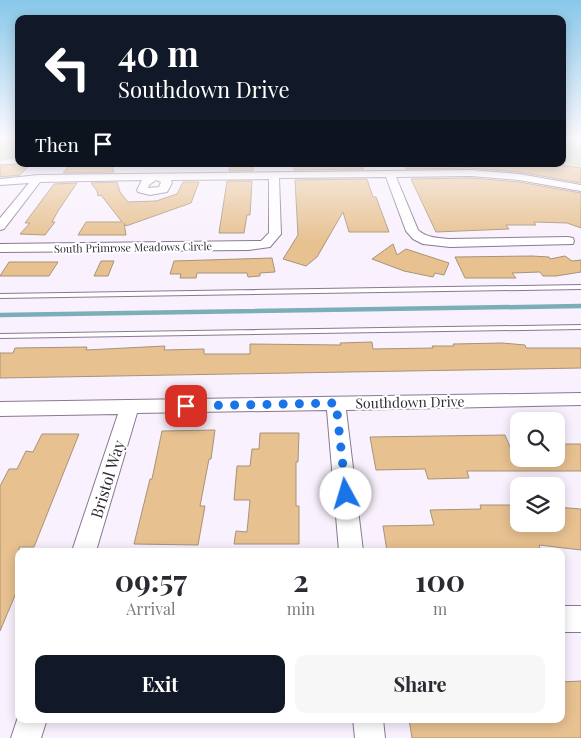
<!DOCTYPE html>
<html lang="en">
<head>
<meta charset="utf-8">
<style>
	:root { --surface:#fff; --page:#f7f7f7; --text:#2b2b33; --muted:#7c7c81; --accent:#111827 }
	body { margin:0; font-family:"Playfair Display",serif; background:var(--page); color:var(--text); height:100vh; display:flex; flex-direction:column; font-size:19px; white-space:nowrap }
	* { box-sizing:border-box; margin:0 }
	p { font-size:16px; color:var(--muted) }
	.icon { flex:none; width:28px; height:28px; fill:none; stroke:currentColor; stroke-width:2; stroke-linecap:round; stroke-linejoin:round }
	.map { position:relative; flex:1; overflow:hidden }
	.details { position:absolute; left:15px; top:548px; width:550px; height:175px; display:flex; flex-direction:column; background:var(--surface); border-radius:10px; box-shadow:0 2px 12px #0003 }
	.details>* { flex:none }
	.banner { position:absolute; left:15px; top:15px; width:551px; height:152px; border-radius:10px; box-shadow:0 2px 12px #0003; background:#111827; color:#fff; overflow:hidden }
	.tools { position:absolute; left:510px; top:412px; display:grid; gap:10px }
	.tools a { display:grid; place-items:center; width:55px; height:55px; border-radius:10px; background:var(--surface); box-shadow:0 2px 12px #0003; font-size:25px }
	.pin { position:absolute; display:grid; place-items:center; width:42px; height:42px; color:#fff; margin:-21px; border-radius:10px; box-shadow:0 2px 8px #0006 }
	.me { position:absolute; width:55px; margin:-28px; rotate:354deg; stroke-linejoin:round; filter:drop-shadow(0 0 4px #0008) }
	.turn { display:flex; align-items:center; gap:18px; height:105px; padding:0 20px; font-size:22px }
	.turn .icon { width:65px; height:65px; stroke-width:2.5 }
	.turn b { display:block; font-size:35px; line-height:42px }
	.then { display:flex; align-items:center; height:48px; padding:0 20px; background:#0003; gap:10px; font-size:19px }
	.eta { display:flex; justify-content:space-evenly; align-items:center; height:85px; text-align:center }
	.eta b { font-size:30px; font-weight:700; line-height:35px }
	.action { display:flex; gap:10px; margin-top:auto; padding:10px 20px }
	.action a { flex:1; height:58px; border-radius:10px; background:var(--accent); color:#fff; font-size:20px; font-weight:700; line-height:58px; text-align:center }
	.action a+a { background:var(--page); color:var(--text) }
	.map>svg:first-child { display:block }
	.green { fill:#ccdab7 }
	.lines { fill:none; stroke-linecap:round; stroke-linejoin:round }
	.stream { stroke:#79afb5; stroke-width:4.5 }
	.building { fill:#e7c190; stroke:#a79379 }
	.lane-casing { stroke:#897892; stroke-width:2 }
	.street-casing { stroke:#897892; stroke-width:2 }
	.lane { fill:#fff; fill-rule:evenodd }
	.street { fill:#fff; fill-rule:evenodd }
	.route { stroke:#1a73e8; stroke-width:9; stroke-dasharray:0 16.2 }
	.labels { text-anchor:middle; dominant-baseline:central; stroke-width:4; stroke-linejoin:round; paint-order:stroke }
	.far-street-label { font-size:11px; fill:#322b36; stroke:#fff }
	.street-label { font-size:14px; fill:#322b36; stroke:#fff }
	.near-street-label { font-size:16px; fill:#322b36; stroke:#fff }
</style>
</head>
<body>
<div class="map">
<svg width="581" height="738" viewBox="0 0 581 738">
	<rect width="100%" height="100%" fill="#f9f1fd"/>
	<path class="green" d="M0,139h19v19l-19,3z
		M563,139h18v28l-22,-3h3z"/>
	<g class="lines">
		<path class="stream" d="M0,315l581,-9"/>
	</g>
	<path class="building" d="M19,164h12l-11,11 -20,2v-12z
		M70,164h41l3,8 -51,1z
		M230,164h23v7h-24z
		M294,164h68l2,5 -70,1z
		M404,164h149l28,4v15l-62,-11 -48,-4 -65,1z
		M471,178l48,4 62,11v35l-14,-5 -33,-1 2,3h-30l3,4 -73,3 -25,-53z
		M367,179l6,18h3l13,35h-40l-6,-20 -26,45 -11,9 -23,-7 15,-24 -3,-55z
		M227,181h25l-2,34h-3l-3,18h-25z
		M117,182l3,10 8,10 28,-1 21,-7 6,-12h16l-8,21 -65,23 -2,-3 2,12h-48l8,-13h36l-21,-27 -3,1 -1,-5 -6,-8z
		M77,183l-19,28 -6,11h3l-10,13 -25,-1 10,-11h-5l29,-39z
		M393,244l4,11 9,-6 43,14 -5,12 -9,-2 -2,4 -29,-6 -32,-12z
		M532,256l17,1 1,2 15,-3 7,5 9,-1v12l-25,4h-13l-3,-4 -28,1 4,5h-51l-10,-21z
		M272,258l3,14 -15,1v3l-12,1 -1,-4h-50l-1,5h-16l1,-4h-11l4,-13z
		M101,261h13l-6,15h-14z
		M9,262h49l-9,14h-49z
		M372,342l1,7 60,-1 -1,-2h22l-1,-2 49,-1 23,2 1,3h55v20l-581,10v-25h13l2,-5 72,-1 -1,3 79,-4 -1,4 40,-1v5h46v-10l91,1 -1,-2z
		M215,430l-4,29h-2l-9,47h5l-7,39 -64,-1 16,-65h2l10,-48z
		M260,433h39l-1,29h-2v44h3v38h-65l2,-13 11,1 3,-32h-16l3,-34h13l2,-17h7z
		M42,434h37l-45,113h-15v39l-19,45v-145l9,-17h8l9,-18 7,1z
		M505,435l10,24h41v-15h25v27h-114l2,7 -41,1 -3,-10 -49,1 -6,-33z
		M480,505h30l3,8h6v11h37v-17l25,2v41l-42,-5 2,6h-154l-4,-25 51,-1 -4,-15 51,-1z
		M581,681v57h-169l-3,-19h152v-37z"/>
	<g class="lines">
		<g class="lane-casing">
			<path id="lane" d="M581,285v4l-581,9v-4z
				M581,325v4l-581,9v-4z"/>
		</g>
		<g class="street-casing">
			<path id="street" d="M471,170l48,4 62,11v6l-62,-11 -48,-4 -75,1 22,53c9,8 20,8 32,9l118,-2 5,1 1,3 -1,3 -123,3 -27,-3 -10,-5 -7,-8 -20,-54 -107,1 2,56 -11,13 -22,3 -248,2v-8l261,-3 8,-8v-54l-98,1 1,3 -5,9 -17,3 -12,-3 -1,-2 5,-10 -102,2 -36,47 -4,1v-12l29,-35 -29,2v-6l38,-4zM156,180l5,2 -2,5 -11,1 1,-3z
				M581,393v12l-235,5 17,141h-24l-12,-141 -190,3 -41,138h-24l46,-137 -118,2v-14z
				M561,606h20v26h-20z
				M19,714v5h28l-6,19h-30z
				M353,719h30l2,19h-30z"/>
		</g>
		<use href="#lane" class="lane"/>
		<use href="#street" class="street"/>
	</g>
	<linearGradient id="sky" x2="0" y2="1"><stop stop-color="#88c8ea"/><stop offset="0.57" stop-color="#fcf9fe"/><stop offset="1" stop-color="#fcf9fe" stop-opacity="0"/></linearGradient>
	<rect width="581" height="243" fill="url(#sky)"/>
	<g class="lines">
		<path class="route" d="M186,406l150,-3 10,91"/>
	</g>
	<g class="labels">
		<g class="far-street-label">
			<text transform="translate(133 247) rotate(-1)">South Primrose Meadows Circle</text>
		</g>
		<g class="street-label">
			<text transform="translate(410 402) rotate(-1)">Southdown Drive</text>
		</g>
		<g class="near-street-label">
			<text transform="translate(107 479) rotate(-73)">Bristol Way</text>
		</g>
	</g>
</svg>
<div class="tools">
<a><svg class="icon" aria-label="search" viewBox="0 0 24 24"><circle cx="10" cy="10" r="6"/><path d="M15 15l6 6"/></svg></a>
<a><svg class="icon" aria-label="layers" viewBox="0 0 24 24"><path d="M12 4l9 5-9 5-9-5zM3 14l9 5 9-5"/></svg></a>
</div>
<div class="pin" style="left:186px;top:406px;background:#d93025"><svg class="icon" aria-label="arrive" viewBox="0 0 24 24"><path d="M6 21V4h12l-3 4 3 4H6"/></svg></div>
<svg class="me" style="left:346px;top:494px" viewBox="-20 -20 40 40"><circle r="19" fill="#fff"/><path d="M0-13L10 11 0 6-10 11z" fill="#1a73e8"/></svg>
<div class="banner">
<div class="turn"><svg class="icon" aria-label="left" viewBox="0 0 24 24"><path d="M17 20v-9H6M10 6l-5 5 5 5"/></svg><div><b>40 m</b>Southdown Drive</div></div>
<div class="then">Then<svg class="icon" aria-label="arrive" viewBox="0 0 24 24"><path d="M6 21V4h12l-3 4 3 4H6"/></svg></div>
</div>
<section class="details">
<div class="eta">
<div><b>09:57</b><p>Arrival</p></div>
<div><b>2</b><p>min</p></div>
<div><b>100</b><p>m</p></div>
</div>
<div class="action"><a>Exit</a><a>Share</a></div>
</section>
</div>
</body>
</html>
